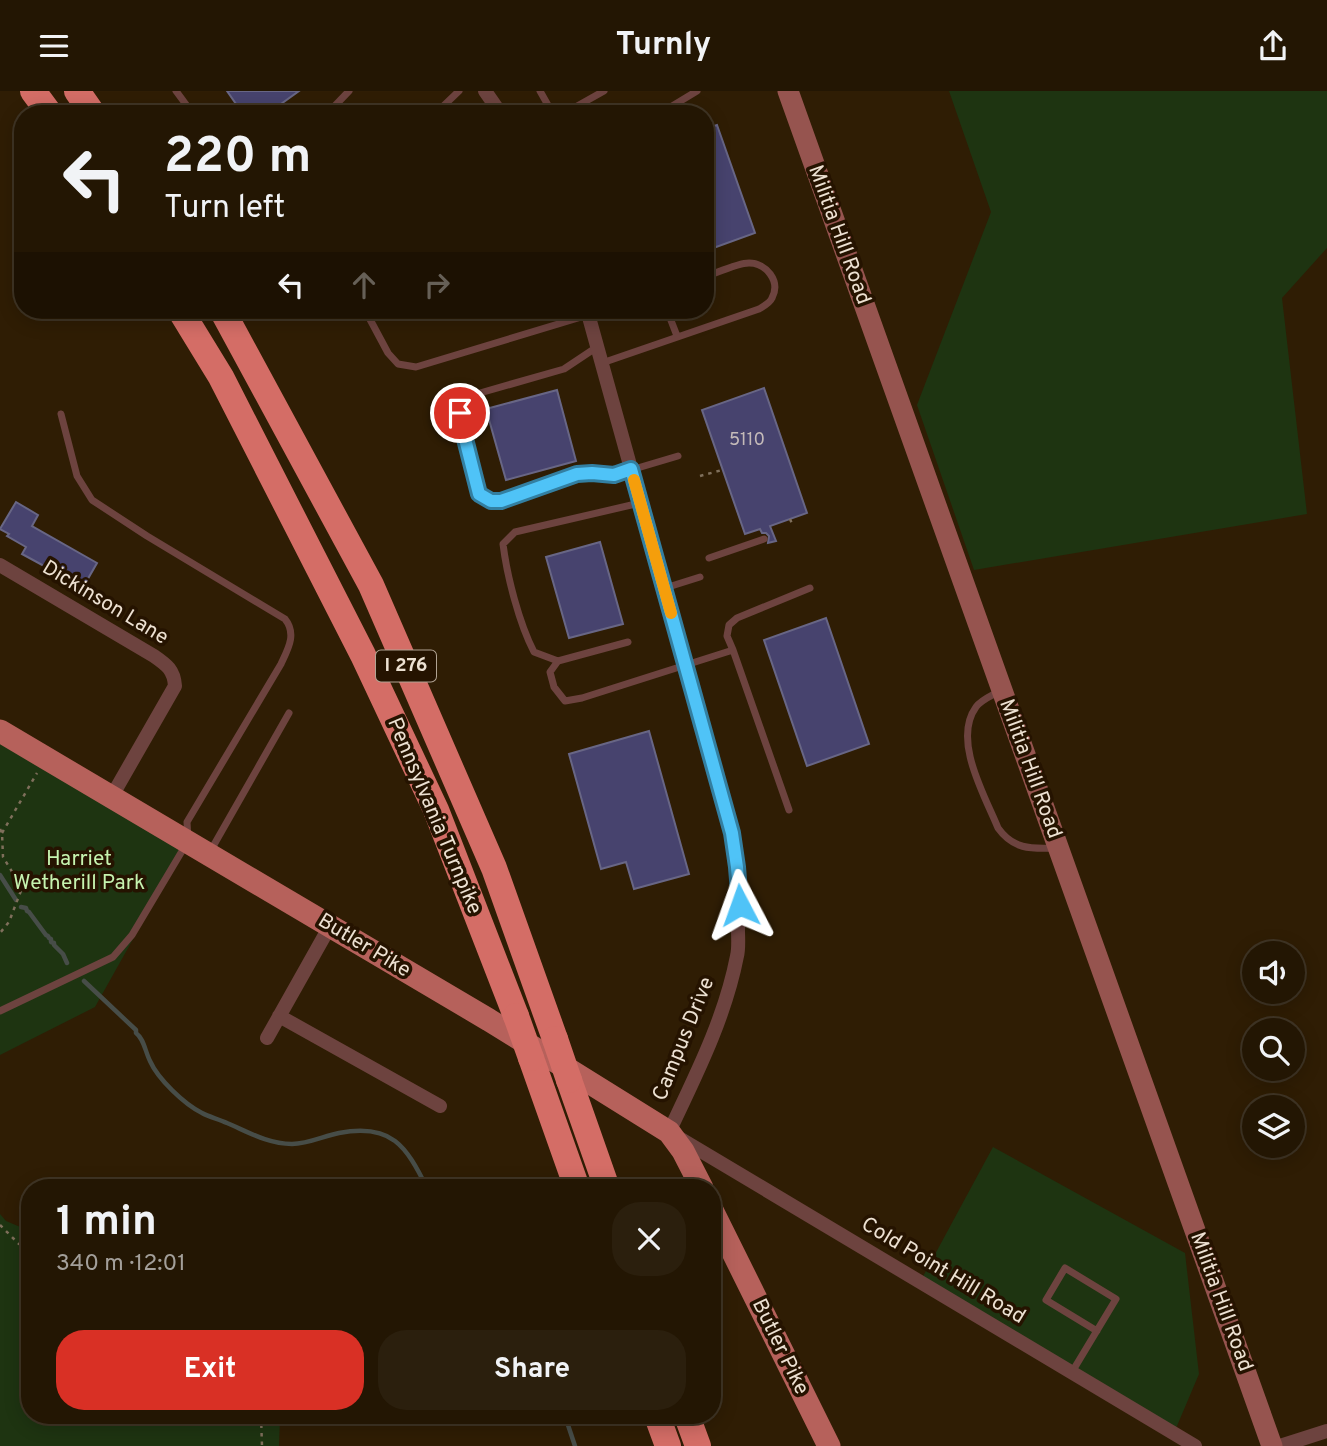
<!DOCTYPE html>
<html lang="en">
<head>
<meta charset="utf-8">
<style>
	:root { --surface:#231603; --page:#2b1f0d; --text:#f1f3f6; --muted:#a39f9a; --line:#403525; --accent:#d93025 }
	body { margin:0; font-family:Overpass,sans-serif; background:var(--page); color:var(--text); height:100vh; display:flex; flex-direction:column; font-size:26px; white-space:nowrap }
	* { box-sizing:border-box; margin:0 }
	p { font-size:23px; color:var(--muted) }
	.icon { flex:none; width:38px; height:38px; fill:none; stroke:currentColor; stroke-width:2; stroke-linecap:round; stroke-linejoin:round }
	.map { position:relative; flex:1; overflow:hidden }
	.details { position:absolute; left:21px; top:1088px; width:700px; height:245px; display:flex; flex-direction:column; background:var(--surface); border-radius:28px; box-shadow:0 4px 18px #0003,0 0 0 2px var(--line) }
	.details>* { flex:none }
	.guide { position:absolute; left:14px; top:14px; width:700px; height:214px; border-radius:28px; box-shadow:0 4px 18px #0003,0 0 0 2px var(--line); background:#231603; color:var(--text); overflow:hidden }
	.buttons { position:absolute; left:1242px; top:850px; display:grid; gap:14px }
	.buttons a { display:grid; place-items:center; width:63px; height:63px; border-radius:50%; background:var(--surface); box-shadow:0 4px 18px #0003,0 0 0 2px var(--line); font-size:35px }
	.pin { position:absolute; display:grid; place-items:center; width:60px; height:60px; color:#fff; margin:-30px; border:4px solid #fff; border-radius:50%; box-shadow:0 2px 7px #0007 }
	.me { position:absolute; width:77px; margin:-38px; rotate:356deg; stroke-linejoin:round; filter:drop-shadow(0 0 5px #0008) }
	.turn { display:flex; align-items:center; gap:24px; height:147px; padding:0 35px; font-size:32px }
	.turn .icon { width:91px; height:91px; stroke-width:2.5 }
	.turn b { display:block; font-size:49px; line-height:60px }
	.lanes { display:flex; align-items:center; height:66px; padding:0 35px; background:#0003; justify-content:center; gap:35px; direction:ltr }
	.lanes .off { opacity:.35 }
	.round { display:grid; place-items:center; flex:none; width:74px; height:74px; border-radius:28px; background:var(--page) }
	.headline { display:flex; align-items:center; justify-content:space-between; height:119px; padding:0 35px }
	h1 { font-size:42px; font-weight:700; line-height:52px }
	.cta { display:flex; gap:14px; margin-top:auto; padding:14px 35px }
	.cta a { flex:1; height:80px; border-radius:28px; background:var(--accent); color:#fff; font-size:28px; font-weight:700; line-height:80px; text-align:center }
	.cta a+a { background:var(--page); color:var(--text) }
	header { display:flex; justify-content:space-between; align-items:center; height:91px; padding:0 35px; background:var(--surface); font-size:32px; font-weight:700 }
	.map>svg:first-child { display:block }
	.green { fill:#1e3411 }
	.lines { fill:none; stroke-linecap:round; stroke-linejoin:round }
	.stream { stroke:#474d48; stroke-width:4.5 }
	.building { fill:#47436e; stroke:#686685; stroke-width:2 }
	.path { stroke:#7f6f5b; stroke-width:2.5; stroke-dasharray:3.5 5; stroke-linecap:butt }
	.lane { stroke:#6d433f; stroke-width:7 }
	.street { stroke:#6d433f; stroke-width:14 }
	.secondary { stroke:#96544f; stroke-width:21 }
	.primary { stroke:#b6615b; stroke-width:23 }
	.highway { stroke:#d46d66; stroke-width:26 }
	.highway-bridge { stroke:#d46d66; stroke-width:26 }
	.route-casing { stroke:#337fa1; stroke-width:18 }
	.route { stroke:#4fc3f7; stroke-width:12 }
	.slow { stroke:#f59e0b; stroke-width:12 }
	.labels { text-anchor:middle; dominant-baseline:central; stroke-width:7; stroke-linejoin:round; paint-order:stroke }
	.number-label { font-size:18px; fill:#c4bab9 }
	.shield { fill:#251300; stroke:#b1a393; stroke-width:2 }
	.shield-label { font-size:19px; font-weight:bold; fill:#ede1d2 }
	.street-label { font-size:21px; fill:#ede1d2; stroke:#251300 }
	.park-label { font-size:21px; fill:#c6f3af; stroke:#251300 }
</style>
</head>
<body>
<header><svg class="icon" aria-label="menu" viewBox="0 0 24 24"><path d="M4 6h16M4 12h16M4 18h16"/></svg>Turnly<svg class="icon" aria-label="share" viewBox="0 0 24 24"><path d="M12 15V3M7 8l5-5 5 5M5 13v7h14v-7"/></svg></header>
<div class="map">
<svg width="1327" height="1355" viewBox="0 0 1327 1355">
	<rect width="100%" height="100%" fill="#2f1d04"/>
	<path class="green" d="M949,0h378v157l-45,50 25,216 -333,56 -57,-165 74,-193z
		M0,640l188,110 -93,166 -95,48z
		M993,1056l192,106 14,121 -25,59 -254,-151z
		M0,1123l6,7 24,10v185h250l-1,30h-279z"/>
	<g class="lines">
		<path class="stream" d="M0,784l16,25
			M21,816l5,1 1,3 2,1 17,23 2,1 1,2 2,1v3l3,1v2l9,9 4,9
			M84,890l52,49v3c8,6 9,18 14,28 8,18 34,43 52,52 7,4 17,6 25,10 21,9 41,21 65,21 16,0 32,-8 47,-11 53,-10 67,13 88,55
			M565,1325l10,30"/>
	</g>
	<path class="building" d="M227,0h72l-32,23h-24z
		M717,34l38,108 -50,18v-122z
		M764,297l43,125 -37,13 6,15 -8,2 1,-7 -3,-3h-4l-2,-4 -15,5 -43,-124z
		M557,299l19,71 -70,19 -20,-71z
		M16,411l22,13 -6,11 65,37 -15,26 -13,-8 1,-1 -48,-26 4,-7 -19,-11 2,-2 -9,-5z
		M600,451l23,82 -54,14 -23,-81z
		M826,527l43,126 -62,22 -43,-126z
		M649,640l40,143 -55,15 -8,-27 -25,7 -32,-115z"/>
	<g class="lines">
		<path class="path" d="M700,385l22,-6
			M790,428l3,7
			M0,738l2,4 1,24 19,31 -13,34 -9,11
			M2,742l35,-60
			M0,1134l19,19 11,6
			M261,1325l1,30"/>
		<path class="lane" d="M176,0l17,23
			M540,0l13,23
			M327,23l22,-23
			M435,23l24,-23
			M563,23l41,-23
			M659,23l38,-23
			M365,219l23,43 10,11 18,3 172,-52
			M667,219l10,26
			M597,256l-33,22 -91,26c-7,5 -12,8 -13,17 -2,15 15,65 19,82l12,7 10,-1 76,-26 15,-1 22,2 64,-19
			M602,272l157,-54c5,-3 11,-6 13,-11 9,-17 -6,-35 -23,-35 -12,0 -32,10 -44,14
			M640,412l-125,29 -12,12c4,32 16,79 31,108l24,9 -8,11 4,15 11,14 17,-3 151,-48 56,160
			M709,467l55,-19
			M665,497l35,-11
			M733,559l-6,-14 2,-11 8,-7 73,-30
			M558,570l70,-19
			M998,601c-7,4 -17,8 -22,15 -24,33 9,89 22,121 15,21 32,21 56,20
			M211,759l78,-137
			M0,920l113,-54 19,-22 56,-94 -1,-19 94,-158c7,-15 16,-30 4,-45l-138,-83 -55,-36 -15,-24 -16,-62
			M1072,1281l44,-73 -51,-31 -19,32 51,31"/>
		<path class="street" d="M485,0l16,23
			M587,219l145,523c5,33 8,64 6,97 0,8 1,18 -1,26 -12,62 -41,119 -68,176l526,314
			M0,474l154,91c13,9 20,14 21,30l-63,110
			M279,925l161,90
			M267,947l63,-112
			M1280,1355l47,-15"/>
		<path class="secondary" d="M788,0l484,1355"/>
		<path class="primary" d="M0,640l489,289 180,112 14,19 19,37
			M712,1119l117,236"/>
		<path class="highway" d="M33,0l17,23
			M77,0l16,23
			M180,219l41,67 142,278 73,155 80,206
			M222,219l149,275 123,283 61,171
			M531,967l46,130
			M569,989l38,108
			M657,1325l11,30
			M687,1325l11,30"/>
		<path class="highway-bridge" d="M516,925l15,42
			M555,948l14,41"/>
	</g>
	<g class="lines">
		<g class="route-casing">
			<path id="route" d="M460,322l2,14 17,67 12,7h10l76,-27 15,-1 22,2 17,-6 101,364 5,34 3,38"/>
		</g>
		<use href="#route" class="route"/>
		<path class="slow" d="M634,389l37,133"/>
	</g>
	<g class="labels">
		<g class="number-label">
			<text x="747" y="349">5110</text>
		</g>
		<rect class="shield" x="376" y="559.5" width="60" height="31" rx="5"/>
		<g class="shield-label">
			<text x="406" y="575">I 276</text>
		</g>
		<g class="street-label">
			<text transform="translate(839 144) rotate(70)">Militia Hill Road</text>
			<text transform="translate(105 512) rotate(31)">Dickinson Lane</text>
			<text transform="translate(1030 678) rotate(70)">Militia Hill Road</text>
			<text transform="translate(434 725) rotate(67)">Pennsylvania Turnpike</text>
			<text transform="translate(364 855) rotate(31)">Butler Pike</text>
			<text transform="translate(684 948) rotate(-68)">Campus Drive</text>
			<text transform="translate(943 1180) rotate(31)">Cold Point Hill Road</text>
			<text transform="translate(1221 1211) rotate(70)">Militia Hill Road</text>
			<text transform="translate(780 1256) rotate(64)">Butler Pike</text>
		</g>
		<g class="park-label">
			<text x="79" y="768">Harriet<tspan x="79" dy="24">Wetherill Park</tspan></text>
		</g>
	</g>
</svg>
<div class="buttons">
<a><svg class="icon" aria-label="sound" viewBox="0 0 24 24"><path d="M4 9h4l5-4v14l-5-4H4zM17 9q2 3 0 6"/></svg></a>
<a><svg class="icon" aria-label="search" viewBox="0 0 24 24"><circle cx="10" cy="10" r="6"/><path d="M15 15l6 6"/></svg></a>
<a><svg class="icon" aria-label="layers" viewBox="0 0 24 24"><path d="M12 4l9 5-9 5-9-5zM3 14l9 5 9-5"/></svg></a>
</div>
<div class="pin" style="left:460px;top:322px;background:#d93025"><svg class="icon" aria-label="arrive" viewBox="0 0 24 24"><path d="M6 21V4h12l-3 4 3 4H6"/></svg></div>
<svg class="me" style="left:740px;top:814px" viewBox="-20 -20 40 40"><path d="M0-17L14 15 0 8-14 15z" fill="#4fc3f7" stroke="#fff" stroke-width="4"/></svg>
<div class="guide">
<div class="turn"><svg class="icon" aria-label="left" viewBox="0 0 24 24"><path d="M17 20v-9H6M10 6l-5 5 5 5"/></svg><div><b>220 m</b>Turn left</div></div>
<div class="lanes"><svg class="icon" aria-label="left" viewBox="0 0 24 24"><path d="M17 20v-9H6M10 6l-5 5 5 5"/></svg><svg class="icon off" aria-label="ahead" viewBox="0 0 24 24"><path d="M12 20V5M6 11l6-6 6 6"/></svg><svg class="icon off" aria-label="right" viewBox="0 0 24 24"><path d="M7 20v-9h11M14 6l5 5-5 5"/></svg></div>
</div>
<section class="details">
<div class="headline"><div><h1>1 min</h1><p>340 m · 12:01</p></div><a class="round"><svg class="icon" aria-label="close" viewBox="0 0 24 24"><path d="M6 6l12 12M18 6L6 18"/></svg></a></div>
<div class="cta"><a>Exit</a><a>Share</a></div>
</section>
</div>
</body>
</html>
